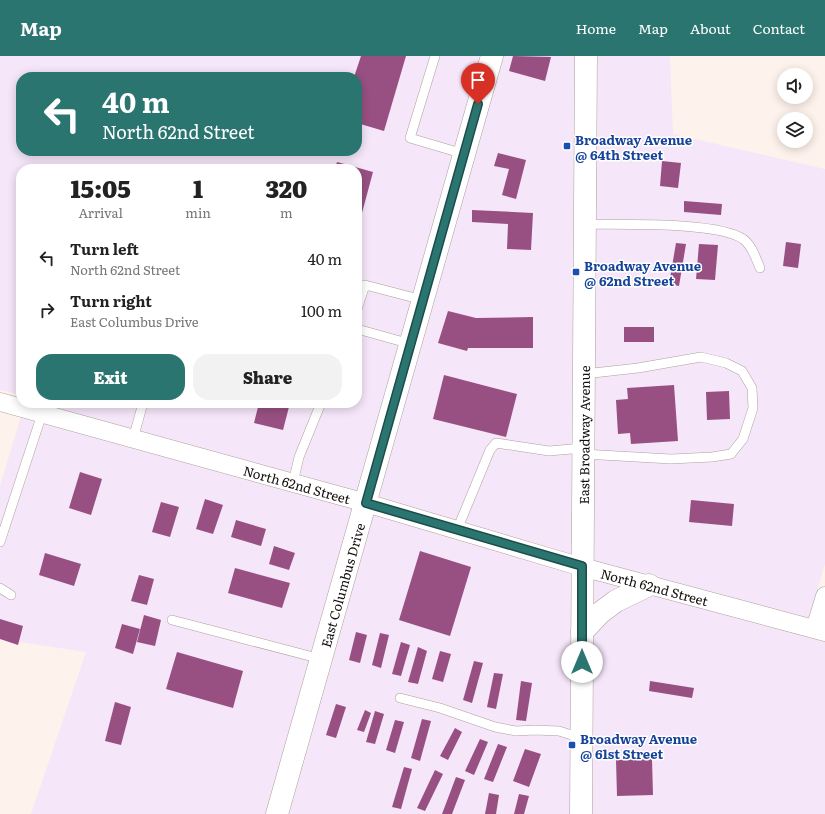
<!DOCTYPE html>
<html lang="en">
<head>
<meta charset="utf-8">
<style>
	:root { --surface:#fff; --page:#f2f2f2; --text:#222; --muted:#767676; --accent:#2b7571 }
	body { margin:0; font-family:Literata,serif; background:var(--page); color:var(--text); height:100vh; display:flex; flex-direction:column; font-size:15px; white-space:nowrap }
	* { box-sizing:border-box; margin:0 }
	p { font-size:13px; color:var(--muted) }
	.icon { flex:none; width:22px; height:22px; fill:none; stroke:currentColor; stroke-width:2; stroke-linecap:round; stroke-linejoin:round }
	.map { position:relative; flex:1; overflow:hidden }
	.details { position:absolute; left:16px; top:108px; width:346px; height:244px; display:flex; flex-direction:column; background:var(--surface); border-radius:16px; box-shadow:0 2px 10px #0003 }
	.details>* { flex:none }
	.hud { position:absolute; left:16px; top:16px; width:346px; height:84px; border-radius:16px; box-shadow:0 2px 10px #0003; background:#2b7571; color:#fff; overflow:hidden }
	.buttons { position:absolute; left:777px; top:12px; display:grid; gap:8px }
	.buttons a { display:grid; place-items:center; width:36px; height:36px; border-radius:50%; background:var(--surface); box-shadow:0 2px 10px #0003; font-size:20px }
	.pin { position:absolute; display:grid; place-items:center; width:34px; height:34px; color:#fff; margin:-41px -17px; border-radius:50% 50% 50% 0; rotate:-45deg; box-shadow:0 0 4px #0007 }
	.pin .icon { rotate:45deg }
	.me { position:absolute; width:44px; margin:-22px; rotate:0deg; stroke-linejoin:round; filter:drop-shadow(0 0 3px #0008) }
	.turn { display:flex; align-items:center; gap:14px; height:84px; padding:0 20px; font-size:18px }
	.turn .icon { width:52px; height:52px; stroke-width:2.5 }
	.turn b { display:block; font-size:28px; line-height:34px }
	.eta { display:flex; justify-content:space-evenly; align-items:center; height:68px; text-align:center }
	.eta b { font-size:24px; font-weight:800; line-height:28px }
	.primary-button { display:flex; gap:8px; margin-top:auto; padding:8px 20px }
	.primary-button a { flex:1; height:46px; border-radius:16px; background:var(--accent); color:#fff; font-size:16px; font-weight:800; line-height:46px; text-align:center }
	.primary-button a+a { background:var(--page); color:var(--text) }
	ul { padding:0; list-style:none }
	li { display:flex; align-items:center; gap:12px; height:52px; padding:0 20px }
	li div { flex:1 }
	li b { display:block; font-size:15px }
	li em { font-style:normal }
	header { display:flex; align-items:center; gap:24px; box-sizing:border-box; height:56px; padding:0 20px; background:var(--accent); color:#fff }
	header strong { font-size:19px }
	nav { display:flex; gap:22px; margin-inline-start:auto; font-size:14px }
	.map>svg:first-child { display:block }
	.commercial { fill:#f5e6f9; fill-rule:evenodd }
	.building { fill:#985082 }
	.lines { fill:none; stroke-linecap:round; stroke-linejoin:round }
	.lane-casing { stroke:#ada199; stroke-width:10 }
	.street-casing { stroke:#ada199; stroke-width:19 }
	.secondary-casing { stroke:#ada199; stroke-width:23 }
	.lane { stroke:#fff; stroke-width:9 }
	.street { stroke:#fff; stroke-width:18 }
	.secondary { stroke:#fff; stroke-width:22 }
	.route-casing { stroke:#1c4c49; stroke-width:10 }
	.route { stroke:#2b7571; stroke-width:7 }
	.transit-dot { fill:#1a4fb4; stroke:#fff; stroke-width:1.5 }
	.labels { text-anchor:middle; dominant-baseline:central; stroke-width:3; stroke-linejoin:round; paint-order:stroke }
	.transit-label { font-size:13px; font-weight:bold; fill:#164399; stroke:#fff; text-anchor:start }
	.street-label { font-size:13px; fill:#130f0c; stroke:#fff }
</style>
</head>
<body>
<header>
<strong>Map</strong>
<nav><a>Home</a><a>Map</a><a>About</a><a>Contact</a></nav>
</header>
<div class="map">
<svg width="825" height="758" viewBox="0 0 825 758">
	<rect width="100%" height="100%" fill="#fef3ec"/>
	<path class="commercial" d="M0,0h482l-123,437 -325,-90h323v-234h-336v226l-21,-5zM21,21h336v74h-336z
		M501,0h76l-4,499 -196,-57z
		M595,0h75l3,78 152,35v395l-16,55 -218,-59z
		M21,360l334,92 -87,306h-237l55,-162 -86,-13v-153z
		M372,457l201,59 -1,242h-285z
		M591,521l234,64v173h-235z"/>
	<path class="building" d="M361,0h45l-22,75 -27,-8v-46h-3z
		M513,0l38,1 -6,24 -36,-10z
		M498,97l28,7 -10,39 -14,-4 7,-26 -15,-3z
		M662,105l19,2 -3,25 -18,-2z
		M337,106l36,10 -14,52 -2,-1v-54h-22z
		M684,145l38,3 -1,11 -37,-3z
		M472,154l61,3 -2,37 -24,-1 1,-25 -36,-2z
		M786,186l15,2 -3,24 -15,-2z
		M676,187l10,1 -7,42 -10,-2z
		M699,188l19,1 -3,35 -19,-1z
		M448,255l28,7 57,-1v31h-65l-1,3 -29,-8z
		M624,271h30v15h-30z
		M444,319l73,19 -11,43 -73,-18z
		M674,329l4,56 -47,3 -1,-11 -12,1 -2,-34 12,-1 -1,-11z
		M729,335l1,28 -23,1 -1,-28z
		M259,347h31l-7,27 -29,-7z
		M80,416l22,7 -11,36 -22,-7z
		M205,443l18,6 -10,29 -17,-5z
		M691,444l43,4 -2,22 -43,-4z
		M161,446l18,5 -9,30 -18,-5z
		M236,464l30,9 -5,17 -30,-9z
		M274,490l21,7 -6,17 -20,-6z
		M420,495l51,16 -21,69 -51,-16z
		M45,497l36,11 -7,22 -35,-11z
		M235,512l55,15 -8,25 -54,-15z
		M139,519l15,4 -7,26 -16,-4z
		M144,559l17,5 -6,26 -18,-4z
		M0,563l23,7 -5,19 -18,-6z
		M122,568l18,5 -7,25 -18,-6z
		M356,576l11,3 -7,28 -11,-3z
		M380,577l9,2 -8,33 -9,-3z
		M401,586l9,3 -9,31 -9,-2z
		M418,591l9,4 -9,33 -10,-2z
		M440,595l11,3 -8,28 -11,-3z
		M177,596l66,19 -10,37 -67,-19z
		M474,605l9,2 -11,40 -9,-3z
		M494,617l9,1 -7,35 -9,-2z
		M521,625l11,2 -6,38 -10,-1z
		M650,625l44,7 -2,10 -43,-7z
		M115,646l16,5 -10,38 -16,-4z
		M336,648l10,3 -10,31 -10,-3z
		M365,654l6,3 -7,19 -7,-2z
		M375,655l9,3 -9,30 -9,-2z
		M422,663l9,2 -11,40 -9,-3z
		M395,664l9,2 -9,31 -9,-3z
		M455,672l7,4 -14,28 -8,-4z
		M480,683l8,3 -14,33 -9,-4z
		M498,688l9,3 -14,35 -9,-3z
		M525,693l16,5 -12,33 -16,-6z
		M652,703l1,36 -36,1 -1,-36z
		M404,711l8,2 -11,40 -9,-2z
		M435,714l8,4 -18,37 -8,-3z
		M456,721l9,3 -13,34h-10z
		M489,737l10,2 -3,19h-11z
		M519,738l10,2 -5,18h-10z"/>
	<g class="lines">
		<g class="lane-casing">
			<path id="lane" d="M435,0l-25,82 54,16
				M584,168c35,1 134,-3 159,15 9,6 13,20 17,29
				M357,253l8,-24 58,15
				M357,273l54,15
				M133,383l10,-36
				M583,398l88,5 41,-2 19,-3 12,-15 10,-31 -1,-20 -10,-17 -16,-8 -25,-6 -63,11 -54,6
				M293,427l6,-26 22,-54
				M457,474l33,-80 6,-7 53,8 34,-3
				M0,486l42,-128
				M0,532l11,7
				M172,564l149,39
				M400,642l40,10 55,19 21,4 19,-1 24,1 22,7"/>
		</g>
		<g class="street-casing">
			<g id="street">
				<path id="s1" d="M0,346l366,101 216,64 243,65"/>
				<path d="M815,573l10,-33"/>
			</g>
		</g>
		<g class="secondary-casing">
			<g id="secondary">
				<path d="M582,576l18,-19 16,-12 33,-16"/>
				<path id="s2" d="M277,758l215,-758"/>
				<path id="s3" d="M581,758l5,-758"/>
			</g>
		</g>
		<use href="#lane" class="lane"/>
		<use href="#street" class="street"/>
		<use href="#secondary" class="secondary"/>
	</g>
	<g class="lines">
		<g class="route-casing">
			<path id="route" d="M478,48l-112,399 216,63v96"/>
		</g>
		<use href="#route" class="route"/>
	</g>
	<g class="transit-dot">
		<rect x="563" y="86" width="8" height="8" rx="2"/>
		<rect x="572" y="212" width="8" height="8" rx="2"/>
		<rect x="568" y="685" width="8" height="8" rx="2"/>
	</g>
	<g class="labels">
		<g class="transit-label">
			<text x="575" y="83">Broadway Avenue<tspan x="575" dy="15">@ 64th Street</tspan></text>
			<text x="584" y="209">Broadway Avenue<tspan x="584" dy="15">@ 62nd Street</tspan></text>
			<text x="580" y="682">Broadway Avenue<tspan x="580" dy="15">@ 61st Street</tspan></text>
		</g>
		<g class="street-label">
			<text stroke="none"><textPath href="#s3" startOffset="379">East Broadway Avenue</textPath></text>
			<text stroke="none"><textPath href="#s1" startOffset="308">North 62nd Street</textPath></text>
			<text stroke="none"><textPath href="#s2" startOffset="238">East Columbus Drive</textPath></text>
			<text stroke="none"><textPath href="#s1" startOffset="680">North 62nd Street</textPath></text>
		</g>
	</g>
</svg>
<div class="buttons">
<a><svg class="icon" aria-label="sound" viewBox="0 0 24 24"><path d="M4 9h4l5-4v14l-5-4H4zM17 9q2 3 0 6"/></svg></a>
<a><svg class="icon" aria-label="layers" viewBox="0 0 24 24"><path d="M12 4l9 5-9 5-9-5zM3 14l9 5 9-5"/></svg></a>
</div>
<div class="pin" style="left:478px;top:48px;background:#d93025"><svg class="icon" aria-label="arrive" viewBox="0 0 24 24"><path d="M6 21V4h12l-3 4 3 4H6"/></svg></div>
<svg class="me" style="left:582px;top:606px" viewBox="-20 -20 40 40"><circle r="19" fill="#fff"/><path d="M0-13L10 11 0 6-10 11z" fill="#2b7571"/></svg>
<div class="hud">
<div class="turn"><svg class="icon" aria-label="left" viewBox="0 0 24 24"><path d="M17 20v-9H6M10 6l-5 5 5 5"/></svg><div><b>40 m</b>North 62nd Street</div></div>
</div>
<section class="details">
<div class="eta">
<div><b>15:05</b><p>Arrival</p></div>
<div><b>1</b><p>min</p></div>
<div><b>320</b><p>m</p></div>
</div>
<ul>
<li><svg class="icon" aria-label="left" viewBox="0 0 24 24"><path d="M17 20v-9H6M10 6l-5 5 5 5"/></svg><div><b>Turn left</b><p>North 62nd Street</p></div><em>40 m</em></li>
<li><svg class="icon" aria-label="right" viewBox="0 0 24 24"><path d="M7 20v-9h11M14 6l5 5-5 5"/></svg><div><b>Turn right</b><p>East Columbus Drive</p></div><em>100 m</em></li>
</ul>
<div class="primary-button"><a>Exit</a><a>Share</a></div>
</section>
</div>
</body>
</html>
